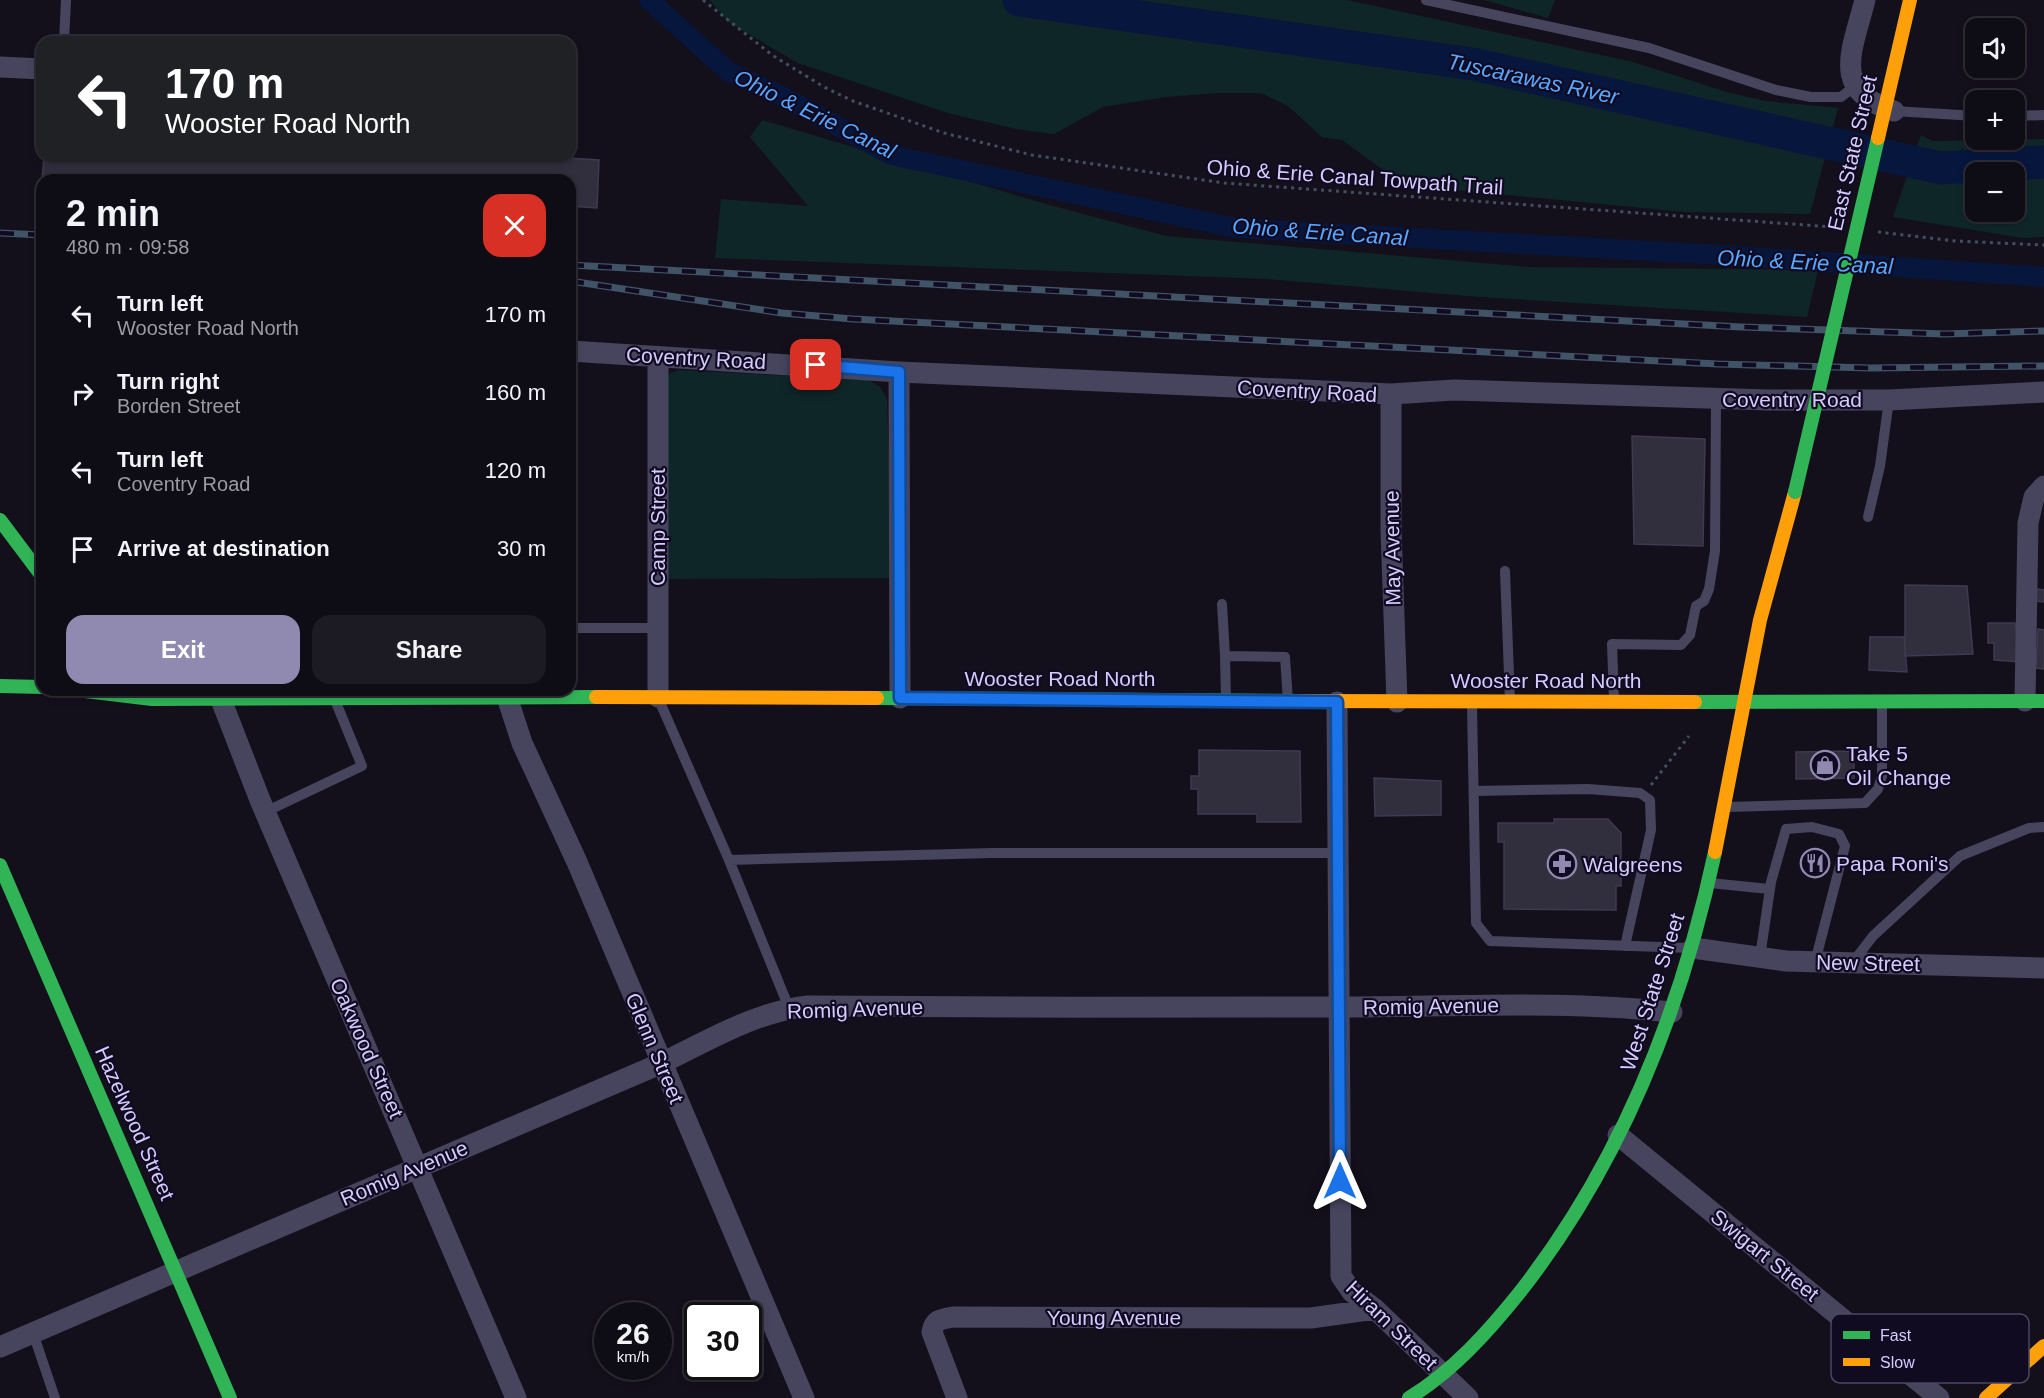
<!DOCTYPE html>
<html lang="en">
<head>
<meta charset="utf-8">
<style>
	:root { --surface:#0e0c15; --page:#1c1a22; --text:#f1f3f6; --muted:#9b9ba0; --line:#2e2c34; --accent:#918ab0 }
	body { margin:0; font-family:Arial,sans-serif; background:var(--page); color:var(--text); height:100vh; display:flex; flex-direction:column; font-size:22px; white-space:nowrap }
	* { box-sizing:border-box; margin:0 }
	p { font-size:20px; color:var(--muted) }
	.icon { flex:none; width:33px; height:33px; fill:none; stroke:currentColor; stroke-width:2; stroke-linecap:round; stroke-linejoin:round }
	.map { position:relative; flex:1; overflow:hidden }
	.panel { position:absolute; left:36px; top:174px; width:540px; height:522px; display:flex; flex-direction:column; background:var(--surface); border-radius:18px; box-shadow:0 3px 9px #0003,0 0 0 2px var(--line) }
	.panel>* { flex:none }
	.hud { position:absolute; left:36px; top:36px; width:540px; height:126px; border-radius:18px; box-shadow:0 3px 9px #0003,0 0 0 2px var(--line); background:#202124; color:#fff; overflow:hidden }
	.fabs { position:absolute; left:1965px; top:18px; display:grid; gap:12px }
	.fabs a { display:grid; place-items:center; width:60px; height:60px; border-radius:12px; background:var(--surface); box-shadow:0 3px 9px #0003,0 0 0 2px var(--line); font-size:30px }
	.speed { position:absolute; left:594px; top:1302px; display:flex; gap:12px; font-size:30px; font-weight:700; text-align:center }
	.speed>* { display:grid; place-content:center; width:78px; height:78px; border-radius:50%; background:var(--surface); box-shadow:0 3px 9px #0003,0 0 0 2px var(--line); line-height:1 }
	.speed small { font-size:15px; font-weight:400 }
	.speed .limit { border:3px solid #111; border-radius:9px; background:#fff; color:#111 }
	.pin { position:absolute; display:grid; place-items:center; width:51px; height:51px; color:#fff; margin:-26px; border-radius:12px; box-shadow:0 3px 9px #0006 }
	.me { position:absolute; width:66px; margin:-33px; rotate:0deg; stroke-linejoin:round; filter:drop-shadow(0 0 4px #0008) }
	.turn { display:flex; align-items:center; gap:21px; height:126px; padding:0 30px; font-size:27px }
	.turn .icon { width:78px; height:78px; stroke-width:2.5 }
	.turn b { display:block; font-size:42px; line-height:51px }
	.round { display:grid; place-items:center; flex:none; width:63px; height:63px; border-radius:18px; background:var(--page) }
	.head { display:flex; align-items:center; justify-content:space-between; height:102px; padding:0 30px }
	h1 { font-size:36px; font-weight:700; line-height:45px }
	.cta { display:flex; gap:12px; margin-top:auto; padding:12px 30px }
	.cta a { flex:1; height:69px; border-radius:18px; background:var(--accent); color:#fff; font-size:24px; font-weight:700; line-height:69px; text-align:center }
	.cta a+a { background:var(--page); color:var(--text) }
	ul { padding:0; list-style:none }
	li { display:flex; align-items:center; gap:18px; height:78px; padding:0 30px }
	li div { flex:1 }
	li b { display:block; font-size:22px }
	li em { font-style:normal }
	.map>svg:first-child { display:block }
	.green { fill:#0f2629; fill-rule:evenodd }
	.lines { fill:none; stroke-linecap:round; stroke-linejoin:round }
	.canal { stroke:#07163d; stroke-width:20 }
	.river { stroke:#07163d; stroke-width:33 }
	.building { fill:#312e3e; stroke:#3f3951; stroke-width:1.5 }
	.path { stroke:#424f5e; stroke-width:3; stroke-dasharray:3 4.5; stroke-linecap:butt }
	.lane { stroke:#47445e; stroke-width:10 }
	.street { stroke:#47445e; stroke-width:21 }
	.fast { stroke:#30b455; stroke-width:14 }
	.slow { stroke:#ff9f0a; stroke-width:14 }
	.rail-casing { stroke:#405367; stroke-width:7 }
	.rail { stroke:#110b21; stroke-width:4.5; stroke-dasharray:14; stroke-linecap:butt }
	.fast-bridge { stroke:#30b455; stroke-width:14 }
	.slow-bridge { stroke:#ff9f0a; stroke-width:14 }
	.route-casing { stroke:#114b97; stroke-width:15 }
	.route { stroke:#1a73e8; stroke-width:10 }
	.labels { text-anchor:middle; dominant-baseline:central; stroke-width:4.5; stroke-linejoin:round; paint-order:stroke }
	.street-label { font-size:21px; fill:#d5cbff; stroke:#110b21 }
	.poi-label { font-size:21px; fill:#d5cbff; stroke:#110b21; text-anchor:start }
	.water-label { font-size:22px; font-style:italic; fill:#59a7ff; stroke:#110b21 }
	.key { fill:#110b21; stroke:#4c4564; stroke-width:1.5 }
	.key-label { font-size:16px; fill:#d5cbff }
</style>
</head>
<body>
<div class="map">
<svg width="2044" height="1398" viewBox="0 0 2044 1398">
	<rect width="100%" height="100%" fill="#13101c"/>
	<path class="green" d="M710,0h637l286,62 97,31 36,8 72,7 -28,106 -125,-2 -281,-27 -62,-45 -20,-3 -34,-31 -27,-13h-43l-53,4 -62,10 -49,27 -38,-5 -68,-16 -150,-50 -70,-41z
		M1484,0h71l-7,18z
		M762,120l284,84 120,32 364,31 288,3 -11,47 -327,-20 -212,-18 -553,-21 6,-59 87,7 -58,-69z
		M1921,135l12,6 111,-2v98l-21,1 -130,-21zM1976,172h38v40h-38z
		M678,370l191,10 11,7 7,12 6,179 -231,1 2,-203z"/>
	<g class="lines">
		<path class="canal" d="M649,0l80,72 51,23 111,60 345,73 485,27 323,22"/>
		<path class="river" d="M1019,0l454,64 468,104 103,-6"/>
	</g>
	<path class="building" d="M44,156h494l61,4 -2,48 -27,-2v-26h-528z
		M1632,436l73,3 -2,107 -69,-2z
		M1905,585l62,1 6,68 -68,2z
		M2037,589l7,1v12l-8,-1z
		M1988,623h27l7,39 -28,-2v-17h-6z
		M2038,629l6,1v39l-8,-1z
		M1870,637h34l3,35 -38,-2z
		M1199,750l101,1 1,71h-44v-8h-59v-25h-7v-13h8z
		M1854,751v27l-58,1v-27z
		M1374,778l67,3v34l-66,1z
		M1554,819h54l13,14v53h-5v24l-112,-1v-67h-6v-19h56z"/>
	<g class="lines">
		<path class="path" d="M703,0l69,55 52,32 29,14 91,32 88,22 192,28 609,44
			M1878,232l77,9 89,4
			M1651,785l38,-49"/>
		<path class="lane" d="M1426,0l223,48 127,42 35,7h30l14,-11
			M64,42l2,-42
			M1894,111l82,5
			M2014,116l30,-1
			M1868,517l12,-51 9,-66
			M1505,571l5,130
			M1222,604l3,52
			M570,628h87
			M1226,699l-1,-43 60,1 3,44
			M1614,699l-2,-55 69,1 9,-10 6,-29 8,-5 5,-12 6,-38 1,-152
			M659,700l70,160 60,148
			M1472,705l4,218 14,18 200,7
			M1474,791l114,-2 52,4 10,7 1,30 -26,116
			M1727,807l138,-4 13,-14 4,-13v-72
			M265,812l97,-46 -27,-66
			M729,860l263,-7h345
			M1710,883l59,6
			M1760,957l11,-75 15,-53 26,-2 27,7 6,12 -30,116
			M1853,962l20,-26 87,-80 69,-28 15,-1
			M33,1333l22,65"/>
		<path class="street" d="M1865,0c-13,51 -35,91 29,111
			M0,67l42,2
			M570,351l329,21 492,22 63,-4 314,10h121l155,-8
			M899,372l1,326
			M1391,394v136l6,172
			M220,697l40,103 256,598
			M507,697l15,46 55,119 227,536
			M658,697v-340
			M2025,701l3,-178 6,-26 10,-11
			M1337,702l4,574 11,16 23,17 93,89
			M1693,948l93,13 258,7
			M1618,1135l321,263
			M0,1347l662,-284c47,-23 93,-51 146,-57 177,1 353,2 530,1 111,0 223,-7 334,5
			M957,1398l-25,-66c2,-13 10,-13 21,-15l358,1 64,-9"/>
		<path class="fast" d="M0,520l42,56
			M0,686l42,1
			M77,690l75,9 444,-2
			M877,698l426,3
			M1695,702l349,-1
			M0,865l230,533
			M1409,1398c44,-27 79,-66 111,-106 101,-129 161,-281 195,-440"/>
		<path class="slow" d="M596,697l281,1
			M1303,701l392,1
			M1715,852l45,-232 35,-128
			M1986,1398l58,-52"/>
		<g class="rail-casing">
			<path id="rail" d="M0,233l42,2
				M570,265l1171,62 203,7 100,-3
				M570,281l212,32 71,6 865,45 152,4 174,-2"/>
		</g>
		<use href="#rail" class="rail"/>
		<path class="fast-bridge" d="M1795,492l83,-354"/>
		<path class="slow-bridge" d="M1878,138l32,-138"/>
	</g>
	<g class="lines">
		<g class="route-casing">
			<path id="route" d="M816,365l83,7 1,326 437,4 3,479"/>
		</g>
		<use href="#route" class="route"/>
	</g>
	<defs>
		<g id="shop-ring" transform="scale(1.5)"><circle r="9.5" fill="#110b21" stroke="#918ab0" stroke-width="1.5"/><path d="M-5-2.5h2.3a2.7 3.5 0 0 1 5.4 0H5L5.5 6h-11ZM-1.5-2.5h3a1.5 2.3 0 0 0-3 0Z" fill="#918ab0"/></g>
		<g id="restaurant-ring" transform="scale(1.5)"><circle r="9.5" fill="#110b21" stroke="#918ab0" stroke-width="1.5"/><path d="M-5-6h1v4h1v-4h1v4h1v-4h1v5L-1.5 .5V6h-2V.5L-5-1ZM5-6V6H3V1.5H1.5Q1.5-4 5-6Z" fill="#918ab0"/></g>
		<g id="pharmacy-ring" transform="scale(1.5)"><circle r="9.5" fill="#110b21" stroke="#918ab0" stroke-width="1.5"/><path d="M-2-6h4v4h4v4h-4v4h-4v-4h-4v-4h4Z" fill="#918ab0"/></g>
	</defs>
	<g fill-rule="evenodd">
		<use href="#shop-ring" x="1825" y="765"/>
		<use href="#restaurant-ring" x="1815" y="863"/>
		<use href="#pharmacy-ring" x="1562" y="864"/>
	</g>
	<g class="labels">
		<g class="street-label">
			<text transform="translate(1852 153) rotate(-77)">East State Street</text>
			<text transform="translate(1355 177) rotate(4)">Ohio &amp; Erie Canal Towpath Trail</text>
			<text transform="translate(696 358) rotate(3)">Coventry Road</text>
			<text transform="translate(1307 391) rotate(3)">Coventry Road</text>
			<text x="1792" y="399">Coventry Road</text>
			<text transform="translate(657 527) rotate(-90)">Camp Street</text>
			<text transform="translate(1392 548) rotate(-91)">May Avenue</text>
			<text x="1060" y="678">Wooster Road North</text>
			<text x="1546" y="680">Wooster Road North</text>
			<text transform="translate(1868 963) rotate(1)">New Street</text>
			<text transform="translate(1652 992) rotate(-72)">West State Street</text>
			<text transform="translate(1431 1006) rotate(-1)">Romig Avenue</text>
			<text transform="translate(855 1009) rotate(-2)">Romig Avenue</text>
			<text transform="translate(367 1048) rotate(66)">Oakwood Street</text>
			<text transform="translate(655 1048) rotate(67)">Glenn Street</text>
			<text transform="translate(135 1123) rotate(66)">Hazelwood Street</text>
			<text transform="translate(404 1173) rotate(-23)">Romig Avenue</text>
			<text transform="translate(1765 1255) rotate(39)">Swigart Street</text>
			<text x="1114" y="1317">Young Avenue</text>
			<text transform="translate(1392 1325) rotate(44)">Hiram Street</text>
		</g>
		<g class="poi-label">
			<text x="1846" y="753">Take 5<tspan x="1846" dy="24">Oil Change</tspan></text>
			<text x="1836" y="863">Papa Roni's</text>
			<text x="1583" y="864">Walgreens</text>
		</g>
		<g class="water-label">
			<text transform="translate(1533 79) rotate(12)">Tuscarawas River</text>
			<text transform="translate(815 114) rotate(26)">Ohio &amp; Erie Canal</text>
			<text transform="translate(1320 232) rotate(4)">Ohio &amp; Erie Canal</text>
			<text transform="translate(1805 262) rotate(3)">Ohio &amp; Erie Canal</text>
		</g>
	</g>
	<rect x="1831" y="1314" width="198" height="69" rx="9" class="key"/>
	<rect x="1843" y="1331" width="27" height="8" fill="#30b455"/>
	<rect x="1843" y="1358" width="27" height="8" fill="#ff9f0a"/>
	<g class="key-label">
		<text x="1880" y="1341">Fast</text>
		<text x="1880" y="1368">Slow</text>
	</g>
</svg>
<div class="fabs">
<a><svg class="icon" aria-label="sound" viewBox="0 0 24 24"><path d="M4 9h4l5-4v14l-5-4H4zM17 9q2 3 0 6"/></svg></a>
<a>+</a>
<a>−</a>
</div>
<div class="speed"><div>26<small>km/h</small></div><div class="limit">30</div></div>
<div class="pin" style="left:816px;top:365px;background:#d93025"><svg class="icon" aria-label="arrive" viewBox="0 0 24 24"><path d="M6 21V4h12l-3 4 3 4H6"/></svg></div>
<svg class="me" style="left:1340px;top:1181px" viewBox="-20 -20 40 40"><path d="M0-17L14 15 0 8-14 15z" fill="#1a73e8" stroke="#fff" stroke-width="4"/></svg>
<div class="hud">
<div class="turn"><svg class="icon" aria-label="left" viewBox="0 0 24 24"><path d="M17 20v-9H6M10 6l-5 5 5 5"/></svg><div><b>170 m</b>Wooster Road North</div></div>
</div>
<section class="panel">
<div class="head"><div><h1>2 min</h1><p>480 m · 09:58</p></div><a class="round" style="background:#d93025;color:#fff"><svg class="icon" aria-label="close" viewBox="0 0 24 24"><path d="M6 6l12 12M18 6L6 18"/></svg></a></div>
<ul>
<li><svg class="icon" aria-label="left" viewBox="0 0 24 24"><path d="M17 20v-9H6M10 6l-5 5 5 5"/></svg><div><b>Turn left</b><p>Wooster Road North</p></div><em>170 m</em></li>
<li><svg class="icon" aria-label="right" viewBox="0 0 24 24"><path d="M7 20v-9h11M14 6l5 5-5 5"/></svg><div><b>Turn right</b><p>Borden Street</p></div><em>160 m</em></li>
<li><svg class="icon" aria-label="left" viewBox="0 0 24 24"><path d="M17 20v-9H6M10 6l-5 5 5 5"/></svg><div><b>Turn left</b><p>Coventry Road</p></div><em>120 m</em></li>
<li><svg class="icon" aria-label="arrive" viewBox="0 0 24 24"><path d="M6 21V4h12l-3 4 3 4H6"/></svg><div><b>Arrive at destination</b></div><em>30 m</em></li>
</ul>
<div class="cta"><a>Exit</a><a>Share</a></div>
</section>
</div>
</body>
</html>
